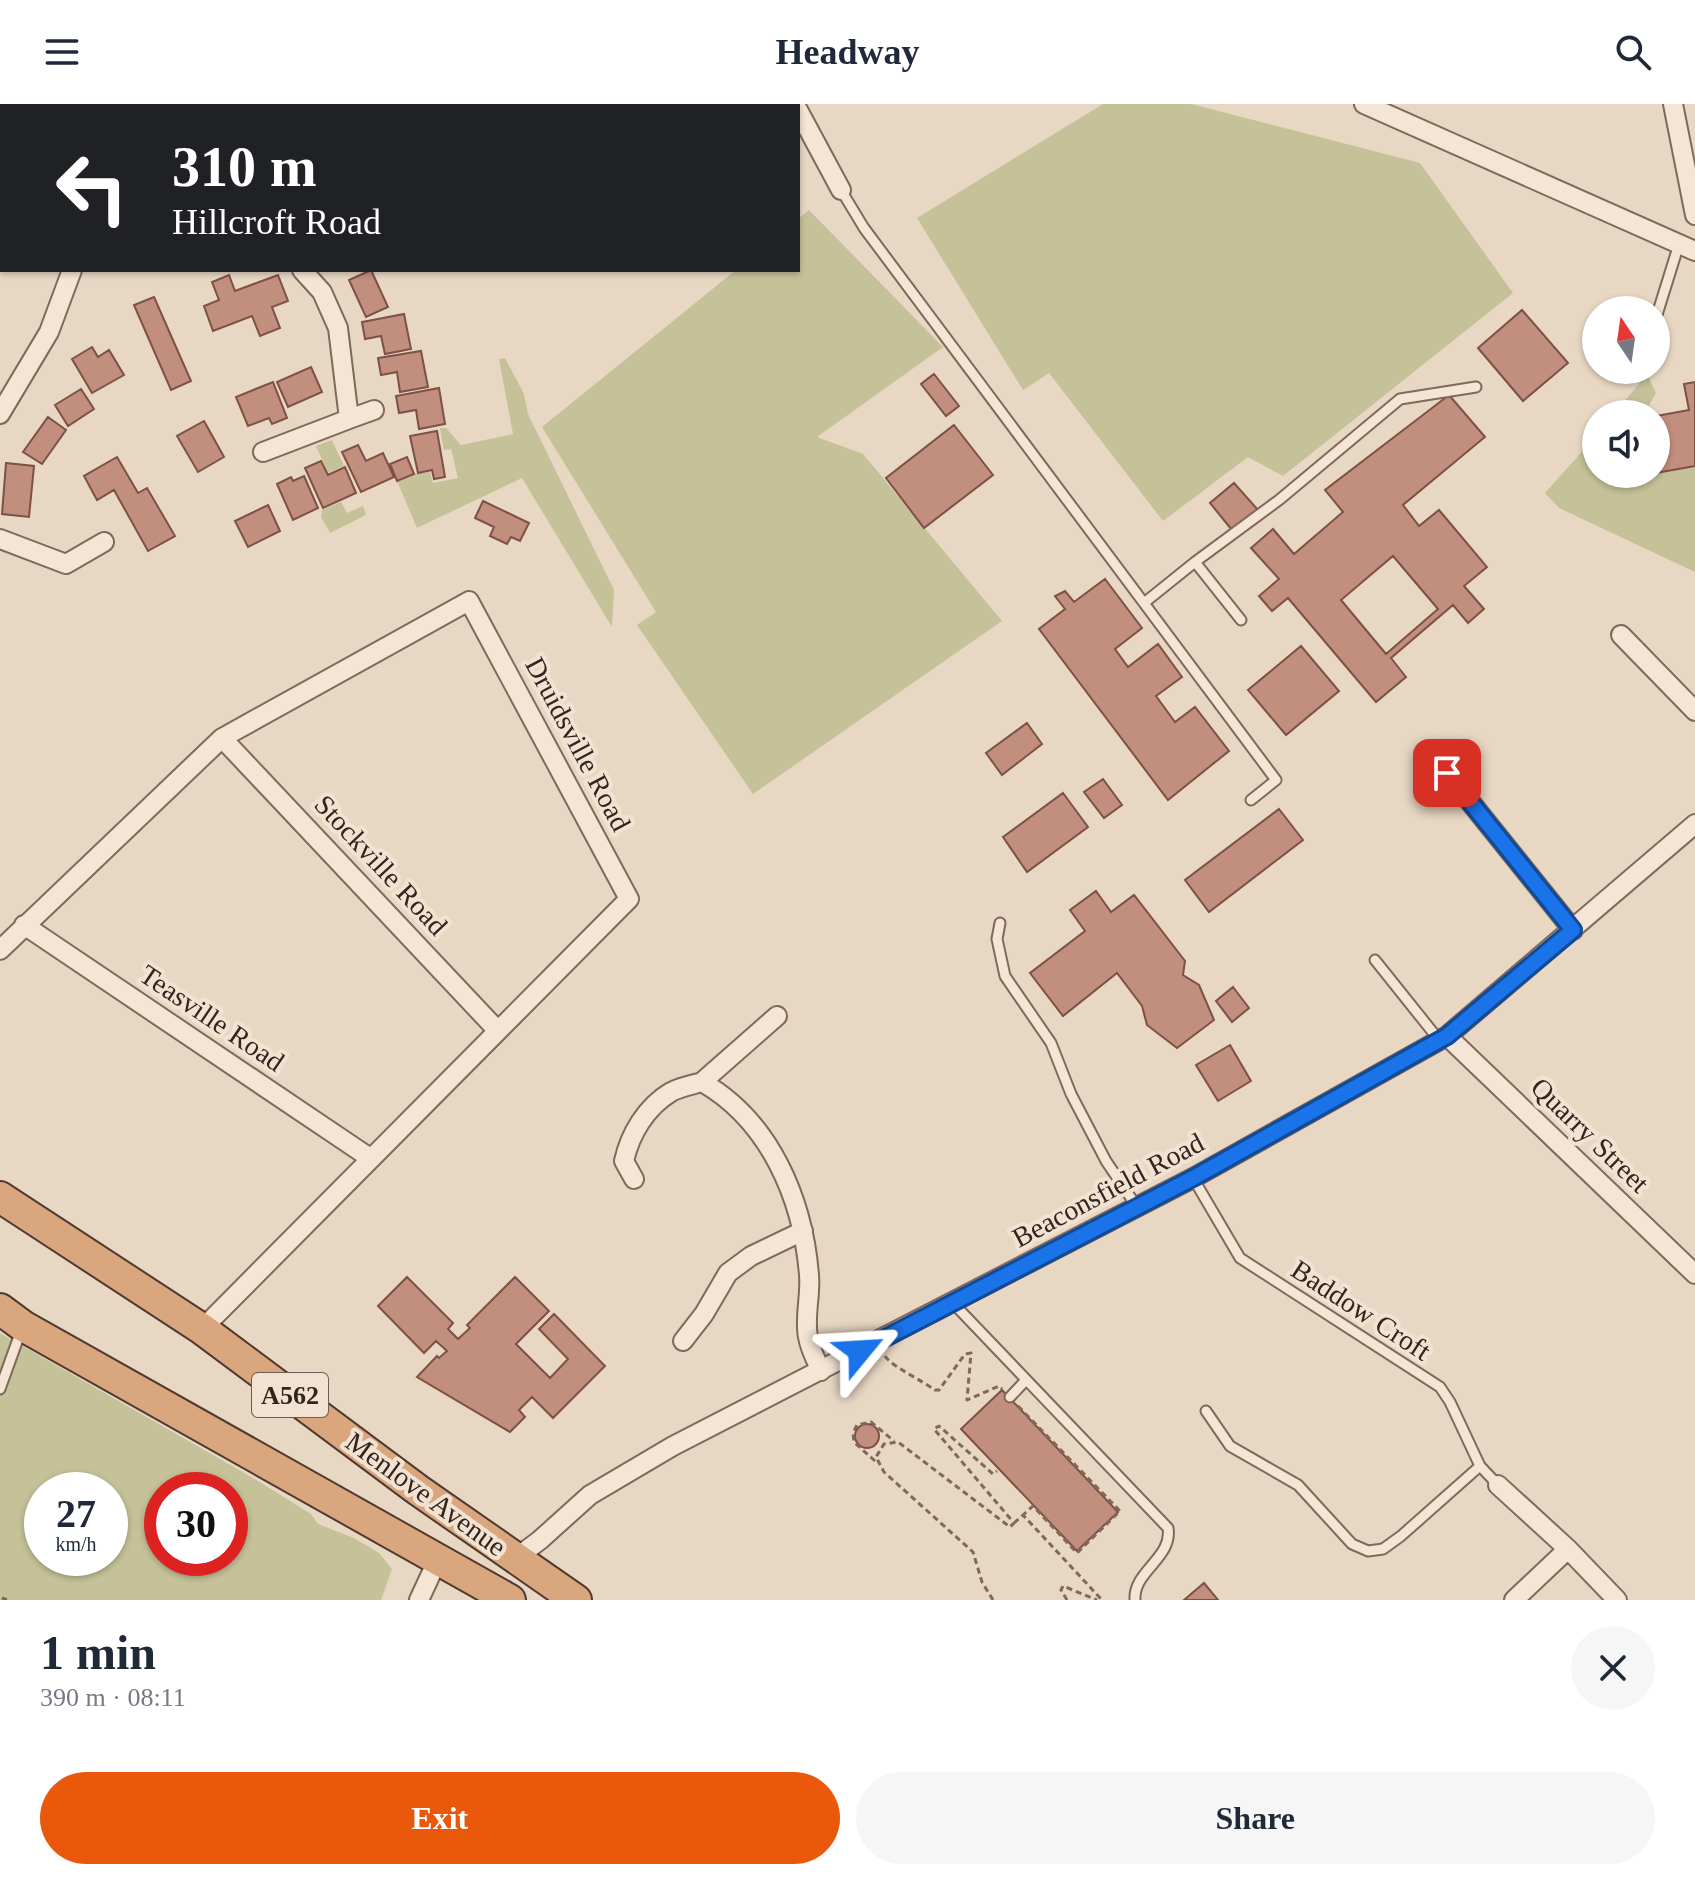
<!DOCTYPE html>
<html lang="en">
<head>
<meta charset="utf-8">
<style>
	:root { --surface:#fff; --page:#f6f6f7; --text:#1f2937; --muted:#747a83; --accent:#ea580c }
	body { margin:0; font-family:"Times New Roman",serif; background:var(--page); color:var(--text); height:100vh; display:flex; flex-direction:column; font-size:30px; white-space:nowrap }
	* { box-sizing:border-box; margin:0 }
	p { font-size:26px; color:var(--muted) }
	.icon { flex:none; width:44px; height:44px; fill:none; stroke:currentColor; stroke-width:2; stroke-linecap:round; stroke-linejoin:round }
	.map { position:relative; height:1496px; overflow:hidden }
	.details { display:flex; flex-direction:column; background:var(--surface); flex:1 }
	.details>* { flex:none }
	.banner { position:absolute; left:0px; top:0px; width:800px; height:168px; box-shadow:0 2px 6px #0004; background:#202124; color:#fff; overflow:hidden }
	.needle { width:52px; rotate:347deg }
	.fabs { position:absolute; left:1582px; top:192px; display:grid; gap:16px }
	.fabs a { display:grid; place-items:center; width:88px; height:88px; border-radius:50%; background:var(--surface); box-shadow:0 2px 6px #0004; font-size:40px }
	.speed { position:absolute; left:24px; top:1368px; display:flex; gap:16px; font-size:40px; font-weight:700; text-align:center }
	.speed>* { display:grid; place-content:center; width:104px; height:104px; border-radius:50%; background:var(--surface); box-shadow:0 2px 6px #0004; line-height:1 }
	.speed small { font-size:20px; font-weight:400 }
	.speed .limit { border:12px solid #d22; background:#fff; color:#111 }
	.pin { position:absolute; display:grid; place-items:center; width:68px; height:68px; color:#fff; margin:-34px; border-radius:16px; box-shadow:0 4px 12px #0006 }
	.me { position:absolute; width:88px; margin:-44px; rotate:63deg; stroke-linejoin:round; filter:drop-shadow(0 0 6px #0008) }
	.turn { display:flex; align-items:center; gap:28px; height:168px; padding:0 40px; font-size:36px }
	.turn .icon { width:104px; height:104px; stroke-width:2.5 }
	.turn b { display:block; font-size:56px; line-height:68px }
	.round { display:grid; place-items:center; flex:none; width:84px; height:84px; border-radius:42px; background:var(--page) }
	.overview { display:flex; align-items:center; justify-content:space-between; height:136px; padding:0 40px }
	h1 { font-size:48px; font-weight:600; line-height:60px }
	.button { display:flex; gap:16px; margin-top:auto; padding:16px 40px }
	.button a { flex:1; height:92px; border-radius:48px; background:var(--accent); color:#fff; font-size:32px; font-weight:600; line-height:92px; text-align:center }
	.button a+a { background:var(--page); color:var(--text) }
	header { display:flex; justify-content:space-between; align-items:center; height:104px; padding:0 40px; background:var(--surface); font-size:36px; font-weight:600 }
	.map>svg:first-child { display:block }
	.green { fill:#c5c299; fill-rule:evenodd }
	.building { fill:#c28e7e; stroke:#7d5145; stroke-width:2; fill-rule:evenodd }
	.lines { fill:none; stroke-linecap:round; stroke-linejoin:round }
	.service-casing { stroke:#80695c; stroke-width:13 }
	.minor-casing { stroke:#80695c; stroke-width:22 }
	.trunk-casing { stroke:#4f3930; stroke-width:34 }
	.path { stroke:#80695c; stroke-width:3; stroke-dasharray:6 4; stroke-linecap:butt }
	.service { stroke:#f4e5d5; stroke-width:9 }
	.minor { stroke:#f4e5d5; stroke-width:18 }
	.trunk { stroke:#daa67e; stroke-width:30 }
	.route-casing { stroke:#114b97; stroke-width:20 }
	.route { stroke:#1a73e8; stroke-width:14 }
	.labels { text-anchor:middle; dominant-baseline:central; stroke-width:8; stroke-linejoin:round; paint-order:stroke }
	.shield { fill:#f1e2d2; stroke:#6b5d54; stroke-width:2 }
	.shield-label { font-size:26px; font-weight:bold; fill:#32241e }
	.street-label { font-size:28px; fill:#32241e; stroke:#f1e2d2 }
</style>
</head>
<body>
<header><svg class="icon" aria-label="menu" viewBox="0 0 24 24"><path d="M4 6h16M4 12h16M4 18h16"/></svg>Headway<svg class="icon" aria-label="search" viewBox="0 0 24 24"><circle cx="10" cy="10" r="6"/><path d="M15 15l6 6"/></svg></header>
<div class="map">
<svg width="1695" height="1496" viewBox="0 0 1695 1496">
	<rect width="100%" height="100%" fill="#e8d7c3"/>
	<path class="green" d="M1103,0h88l229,59 93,130 -230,183 -35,-19 -85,64 -114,-148 -26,17 -106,-172z
		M809,106l134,137 -126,90 46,17 139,167 -249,173 -116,-169 19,-13 -114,-185 194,-157h62v-51z
		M505,254l19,36 4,20 86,176 -2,37 -90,-149 -105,50 -20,-47 16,-7 17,-2 3,11 25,-5 -7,-29 -7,1 -4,-22h6l15,17 52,-11 -14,-75z
		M1647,270l9,19 -9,16 -20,5h-13z
		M1596,332v38h60l39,-8v106l-136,-64 -14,-15z
		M332,336l12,26 -16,7 -12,-27z
		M341,398l6,11 16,-7 3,9 -36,18 -9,-16 1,-7z
		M0,1229l258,148 53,33 7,10 36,14 25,15 13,16 -11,31h-381zM42,1386h68v68h-68zM162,1386h68v68h-68z"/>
	<path class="building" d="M371,166l17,37 -22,10 -17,-37z
		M229,171l6,16 43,-16 10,26 -16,6 8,21 -20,8 -8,-20 -39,15 -9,-25 15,-6 -7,-18z
		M154,193l37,84 -20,9 -37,-85z
		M1522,206l46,53 -45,38 -45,-53z
		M404,210l7,35 -26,5 -4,-18 -16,3 -3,-17z
		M92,243l6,10 11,-7 15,25 -32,18 -20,-34z
		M421,247l7,36 -28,5 -3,-20 -16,3 -3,-17z
		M311,263l11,25 -34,15 -11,-25z
		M934,270l25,32 -13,10 -25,-32z
		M273,278l14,36 -15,6 -3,-6 -21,8 -12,-29z
		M1695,278v84l-39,7v-57l33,-6 -5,-26z
		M439,284l6,36 -26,5 -3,-19 -17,3 -3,-17z
		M81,285l13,20 -26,17 -13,-21z
		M1449,291l36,42 -82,68 16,21 20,-16 48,57 -23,19 20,23 -16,14 -15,-18 -62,53 15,19 -30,25 -88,-104 -16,13 -13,-15 20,-17 -28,-31 22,-19 21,25 49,-42 -18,-22zM1393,452l45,53 -52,45 -45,-54z
		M48,313l18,13 -24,34 -19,-12z
		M204,317l20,36 -26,15 -21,-36z
		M954,321l39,50 -69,53 -38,-50z
		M437,327l8,46 -11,2 -2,-9 -14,3 -8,-37z
		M358,341l8,16 17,-8 11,24 -33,15 -19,-40z
		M117,353l21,36 9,-5 28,48 -27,15 -34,-61 -17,10 -13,-24z
		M407,353l7,17 -17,7 -7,-17z
		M321,357l7,14 17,-8 11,26 -33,15 -18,-40z
		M6,359l28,3 -5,51 -27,-3z
		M304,372l14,32 -25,12 -16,-36 14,-7 2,4z
		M1234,379l24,27 -26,20 -22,-27z
		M483,397l46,22 -9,18 -9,-4 -4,7 -17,-8 4,-9 -19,-9z
		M268,401l12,26 -32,16 -13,-26z
		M1105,475l37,49 -27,21 13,18 30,-23 24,33 -26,19 19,26 20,-15 34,44 -61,49 -129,-171 26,-20 -10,-13 10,-5 9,11z
		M1301,542l38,45 -53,44 -38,-45z
		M1027,619l15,21 -40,31 -16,-22z
		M1103,675l19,26 -18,13 -20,-26z
		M1063,689l25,34 -61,45 -24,-35z
		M1279,705l24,31 -94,72 -24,-32z
		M1096,787l15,21 23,-17 51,66 -2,14 16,10 15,35 -37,28 -30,-23 -5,-19 -25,-33 -54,43 -33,-43 55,-42 -15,-21z
		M1233,883l16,21 -17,14 -16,-21z
		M1230,941l21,36 -33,20 -22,-36z
		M407,1173l46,46 -5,6 10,10 12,-11 -3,-3 48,-48 34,34 -33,33 34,34 18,-19 -29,-30 15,-15 51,52 -52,52 -21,-21 -13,13 6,7 -15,15 -93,-55 20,-21 2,2 8,-7 -11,-10 -12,12 -46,-47z
		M1002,1286l116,122 -41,39 -116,-122z
		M855 1332a12 12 0 1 1 24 0a12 12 0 1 1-24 0Z
		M1204,1479l14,17h-34z"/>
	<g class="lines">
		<g class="service-casing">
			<path id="service" d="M841,86l23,38 412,552 -25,20
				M1656,214l23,-74
				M1195,458l84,-62 121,-101 76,-12
				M1144,499l51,-41 46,58
				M1000,819l-3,16 8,37 46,67 20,51 35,67 31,46
				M1375,856l64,80
				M1193,1074l47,80 200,129 10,15 30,64 18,19
				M953,1199l215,225c5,30 -35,43 -33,72
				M0,1285l22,-61
				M1010,1293l16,-17
				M1206,1307l24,35 68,39 54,59 16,7 15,-2 18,-13 79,-70"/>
		</g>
		<g class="minor-casing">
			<path id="minor" d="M104,0l1,2
				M525,0l1,2
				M1364,0l331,147
				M1673,0l22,111
				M150,2l4,-2
				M798,6l43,80
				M0,89l2,-1
				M0,310l49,-82 23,-62
				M349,315l25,-9
				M263,348l86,-33 -11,-91 -16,-36 -20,-22
				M0,435l66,25 38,-22
				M1621,531l74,76
				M222,634l276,293
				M1447,669l126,157
				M24,821l346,233
				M0,846l222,-212 247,-137 160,298 -427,430
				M1447,932l248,238
				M702,978l75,-66
				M634,1075l-10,-18c6,-27 22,-54 47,-69 9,-5 21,-7 31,-10 68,39 101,117 107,193 2,20 -5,42 -1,62 2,12 8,23 13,34
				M683,1237l21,-27 24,-41 23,-17 52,-25
				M1498,1381l70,64 49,51
				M516,1454l24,-18 50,-45 83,-49 520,-268 254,-142 248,-212
				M419,1496l19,-41
				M1514,1496l54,-51"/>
		</g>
		<g class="trunk-casing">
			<path id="trunk" d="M0,1093l202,132 216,161 158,110
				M0,1205l23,17 487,274"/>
		</g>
		<path class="path" d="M885,1252c6,10 38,25 50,34h4l26,-36 6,-1 -4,47 32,-14 3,3
			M1018,1302l102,105 -43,42 -44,-47 -10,9
			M875,1357l-21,-19 -1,-9 4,-8 14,-3 23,19
			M1014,1419l9,-8 79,85
			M2,1494l5,2
			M993,1496l-11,-18 -9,-30 -89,-80 -8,-15 8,-13 14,-2 112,85 4,-4 -80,-94 5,-3 54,48 4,-3
			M1067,1496l-6,-10 2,-4 34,14"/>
		<use href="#service" class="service"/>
		<use href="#minor" class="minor"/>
		<use href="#trunk" class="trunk"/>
	</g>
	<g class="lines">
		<g class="route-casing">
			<path id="route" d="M860,1247l333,-173 254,-142 126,-106 -126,-157"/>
		</g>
		<use href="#route" class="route"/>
	</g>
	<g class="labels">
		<rect class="shield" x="252" y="1269" width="76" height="44" rx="6"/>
		<g class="shield-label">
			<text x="290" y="1291">A562</text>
		</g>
		<g class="street-label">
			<text transform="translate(578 640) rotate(62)">Druidsville Road</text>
			<text transform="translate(381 761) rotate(47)">Stockville Road</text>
			<text transform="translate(212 914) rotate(34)">Teasville Road</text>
			<text transform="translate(1590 1031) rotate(44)">Quarry Street</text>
			<text transform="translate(1108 1086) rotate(-28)">Beaconsfield Road</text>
			<text transform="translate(1361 1206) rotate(33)">Baddow Croft</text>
			<text transform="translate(426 1390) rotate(36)">Menlove Avenue</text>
		</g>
	</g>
</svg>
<div class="fabs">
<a><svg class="needle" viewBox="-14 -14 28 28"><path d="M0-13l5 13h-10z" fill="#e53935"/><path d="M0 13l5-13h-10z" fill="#747a83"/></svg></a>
<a><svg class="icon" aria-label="sound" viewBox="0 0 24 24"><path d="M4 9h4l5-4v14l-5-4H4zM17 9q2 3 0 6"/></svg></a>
</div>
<div class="speed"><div>27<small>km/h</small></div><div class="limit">30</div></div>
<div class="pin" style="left:1447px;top:669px;background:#d93025"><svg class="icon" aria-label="arrive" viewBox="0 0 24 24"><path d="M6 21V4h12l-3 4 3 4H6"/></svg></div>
<svg class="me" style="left:860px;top:1247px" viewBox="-20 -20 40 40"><path d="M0-17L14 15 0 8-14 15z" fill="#1a73e8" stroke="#fff" stroke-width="4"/></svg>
<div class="banner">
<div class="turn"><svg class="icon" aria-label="left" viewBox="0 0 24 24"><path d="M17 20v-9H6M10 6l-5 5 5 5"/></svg><div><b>310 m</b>Hillcroft Road</div></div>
</div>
</div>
<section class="details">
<div class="overview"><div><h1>1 min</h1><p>390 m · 08:11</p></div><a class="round"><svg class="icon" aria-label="close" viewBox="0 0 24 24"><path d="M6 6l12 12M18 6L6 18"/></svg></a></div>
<div class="button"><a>Exit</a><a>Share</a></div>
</section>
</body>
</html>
